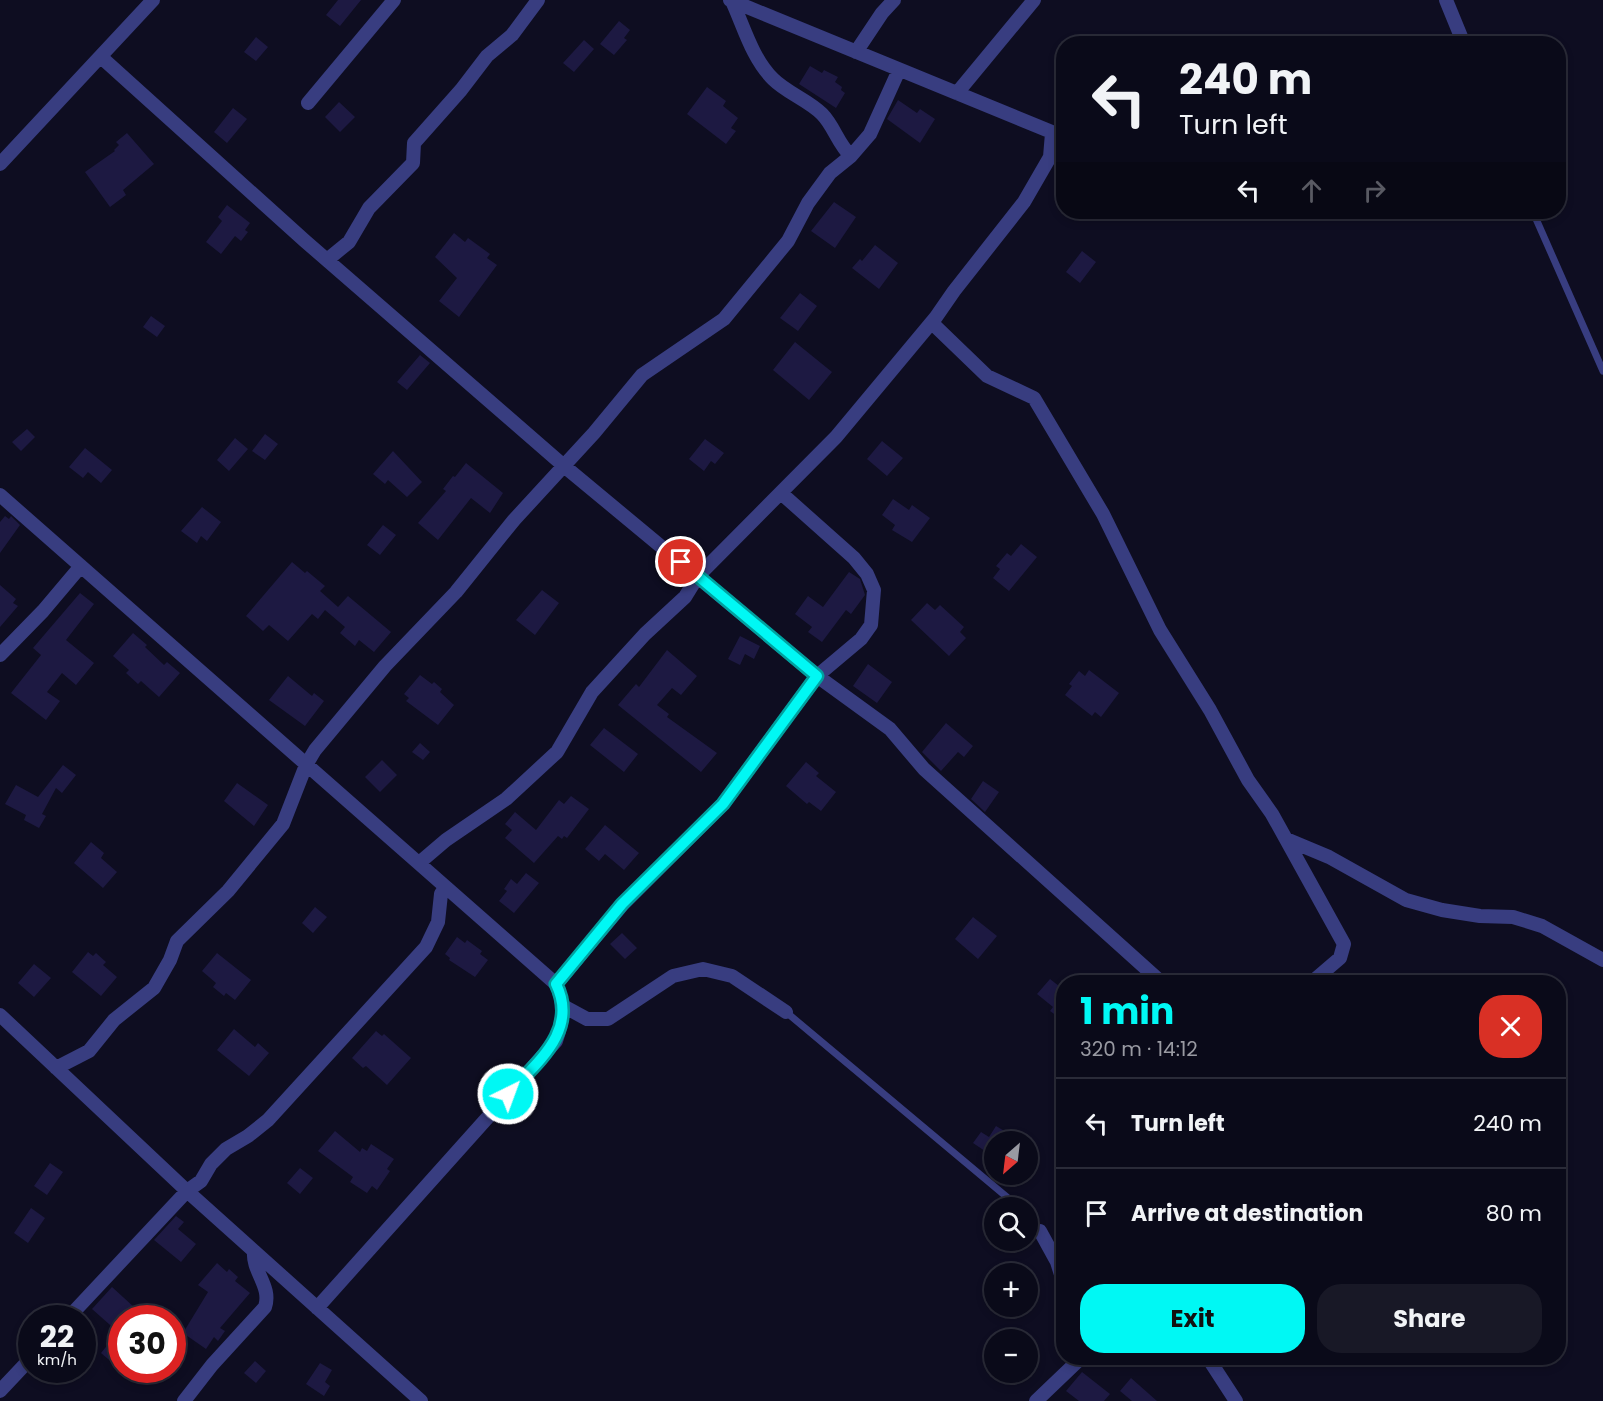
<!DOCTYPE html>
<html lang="en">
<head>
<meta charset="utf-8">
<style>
	:root { --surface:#0a0a19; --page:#181826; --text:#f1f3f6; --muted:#999aa2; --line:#2a2b38; --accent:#00f8f4 }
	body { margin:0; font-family:Poppins,sans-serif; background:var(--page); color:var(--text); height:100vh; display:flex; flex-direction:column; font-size:22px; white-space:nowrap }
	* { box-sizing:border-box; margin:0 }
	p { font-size:20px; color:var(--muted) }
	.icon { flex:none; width:33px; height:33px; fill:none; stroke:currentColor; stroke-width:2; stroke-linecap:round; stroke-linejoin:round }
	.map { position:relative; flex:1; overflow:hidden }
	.details { position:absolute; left:1056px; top:975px; width:510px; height:390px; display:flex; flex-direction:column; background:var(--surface); border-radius:24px; box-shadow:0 3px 9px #0003,0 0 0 2px var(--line) }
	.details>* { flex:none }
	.banner { position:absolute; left:1056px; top:36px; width:510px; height:183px; border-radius:24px; box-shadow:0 3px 9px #0003,0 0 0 2px var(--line); background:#0a0a19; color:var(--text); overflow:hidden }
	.needle { width:39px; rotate:208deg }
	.tools { position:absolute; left:984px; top:1131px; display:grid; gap:12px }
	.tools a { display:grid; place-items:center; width:54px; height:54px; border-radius:50%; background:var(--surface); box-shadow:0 3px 9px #0003,0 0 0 2px var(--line); font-size:30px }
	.speed { position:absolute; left:18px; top:1305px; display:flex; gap:12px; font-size:30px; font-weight:700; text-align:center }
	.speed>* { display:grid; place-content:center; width:78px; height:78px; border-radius:50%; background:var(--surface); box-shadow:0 3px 9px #0003,0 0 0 2px var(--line); line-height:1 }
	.speed small { font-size:15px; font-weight:400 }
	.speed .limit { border:9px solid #d22; background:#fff; color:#111 }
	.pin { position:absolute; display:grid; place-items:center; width:51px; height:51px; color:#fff; margin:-26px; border:3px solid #fff; border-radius:50%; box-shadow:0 2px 6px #0007 }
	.me { position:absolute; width:66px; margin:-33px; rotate:42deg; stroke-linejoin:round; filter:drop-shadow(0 0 4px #0008) }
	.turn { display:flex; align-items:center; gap:21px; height:126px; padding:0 24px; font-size:27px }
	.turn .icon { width:78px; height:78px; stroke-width:2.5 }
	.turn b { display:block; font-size:42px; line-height:51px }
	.lanes { display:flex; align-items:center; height:57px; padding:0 24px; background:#0003; justify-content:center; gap:30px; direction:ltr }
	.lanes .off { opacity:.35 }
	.round { display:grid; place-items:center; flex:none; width:63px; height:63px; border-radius:24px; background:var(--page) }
	.head { display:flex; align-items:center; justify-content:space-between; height:102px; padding:0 24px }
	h1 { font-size:36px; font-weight:700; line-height:45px; color:var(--accent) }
	.cta { display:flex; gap:12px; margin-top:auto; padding:12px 24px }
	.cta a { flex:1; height:69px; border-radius:24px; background:var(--accent); color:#111; font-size:24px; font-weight:700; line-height:69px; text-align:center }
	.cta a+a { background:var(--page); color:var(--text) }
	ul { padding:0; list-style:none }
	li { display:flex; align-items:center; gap:18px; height:90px; padding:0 24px; border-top:2px solid var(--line) }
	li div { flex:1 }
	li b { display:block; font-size:22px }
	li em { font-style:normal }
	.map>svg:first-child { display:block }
	.building { fill:#1d1942 }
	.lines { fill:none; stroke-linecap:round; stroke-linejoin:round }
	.service { stroke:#383d80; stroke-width:7 }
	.minor { stroke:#383d80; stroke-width:14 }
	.route-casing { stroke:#00a19f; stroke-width:15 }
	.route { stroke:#00f8f4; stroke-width:10 }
</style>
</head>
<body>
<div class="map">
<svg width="1603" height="1401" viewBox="0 0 1603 1401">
	<rect width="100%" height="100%" fill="#0e0d21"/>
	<path class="building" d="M338,0h23l-21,26 -14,-11z
		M619,21l11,9 -6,8 3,2 -13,15 -14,-11z
		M256,37l12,10 -12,14 -12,-9z
		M584,40l10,9 -20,23 -11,-9z
		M810,66l12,7 2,-3 14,7 -3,5 7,5 -1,3 4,3 -9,15 -37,-24z
		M707,87l19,14 -3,5 15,12 -7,10 5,3 -10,13 -39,-30z
		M898,100l19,13 3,-4 15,10 -15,24 -33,-24z
		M339,102l16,15 -15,15 -15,-15z
		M233,108l14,11 -20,24 -13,-11z
		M127,133l27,31 -31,26 3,5 -16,12 -25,-35 30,-21 -1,-1 5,-5 -3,-3z
		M834,202l22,15 -21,31 -24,-17z
		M227,205l23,18 -5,7 3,2 -7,9 -6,-5 -14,18 -15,-12 16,-21 -4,-4z
		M454,233l11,9 3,-4 22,16 -3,4 10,7 -38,52 -20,-16 18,-23 -22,-21z
		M875,245l23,18 -19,26 -27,-21 8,-9 2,2z
		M1082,251l14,11 -16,21 -14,-11z
		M800,293l17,13 -19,25 -18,-13z
		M151,316l14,10 -8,11 -14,-10z
		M795,342l37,30 -23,28 -36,-30z
		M420,355l10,8 -23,27 -10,-8z
		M27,429l8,8 -14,14 -9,-9z
		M265,434l13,10 -13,16 -13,-9z
		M235,438l13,11 -19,22 -12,-11z
		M705,439l19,14 -9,11 -4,-3 -7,10 -15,-12z
		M882,441l21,17 -16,18 -20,-17z
		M85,448l27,22 -11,13 -13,-11 -5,6 -14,-11z
		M393,451l29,31 -15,15 -19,-17 -3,4 -12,-10z
		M466,463l37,30 -13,20 -19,-15 -33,42 -20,-17 28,-32 -3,-2 10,-13 2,1z
		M893,499l16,11 3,-5 18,13 -18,24 -20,-12 3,-5 -13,-10z
		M202,507l19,15 -14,19 -6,-5 -4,7 -16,-12z
		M5,516l4,3 2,-3 9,9 -20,28v-31z
		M383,525l13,10 -16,20 -13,-10z
		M1021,544l16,13 -28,34 -16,-13 7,-9 -4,-3 11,-13 4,3z
		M292,562l13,11 2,-2 18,15 -5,5 18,16 10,-11 43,36 -17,20 -15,-12 -4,6 -15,-13 5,-6 -20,-17 -7,9 -6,-5 -24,27 -19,-16 -6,6 -17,-15z
		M849,572l11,7 5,16 -14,19 -5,-4 -24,32 -14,-10 4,-5 -17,-13 13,-18 15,11z
		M0,585l16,14 -3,4 5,3 -18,21z
		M542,590l17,13 -24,32 -19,-15z
		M80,593l14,11 -28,36 28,23 -18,22 -14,-12 -15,19 13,9 -14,19 -35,-27 30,-38 -8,-7z
		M927,603l8,7 5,-5 24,22 -4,5 6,6 -17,18 -38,-36z
		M133,633l14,12 -2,2 19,18 3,-3 13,11 -21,24 -18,-16 -3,3 -12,-11 3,-3 -16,-14z
		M740,636l20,10 -6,13 -9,-5 -5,11 -12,-6z
		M667,650l30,26 -16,19 -9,-7 -15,17 12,9 -2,3 50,36 -16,19 -83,-67 18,-21 3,3z
		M868,664l24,18 -15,21 -24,-17z
		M1089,670l30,23 -18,24 -6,-5 -3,4 -27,-21 7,-9 -3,-2 10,-13 6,5z
		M420,675l12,9 2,-2 8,7 -2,3 14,13 -16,20 -32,-24 3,-3 -5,-4z
		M288,676l24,20 2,-3 10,8 -19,25 -36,-26z
		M946,723l27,23 -9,11 -6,-5 -17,19 -19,-19z
		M604,728l34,26 -14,18 -34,-27z
		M420,743l10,9 -7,8 -11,-8z
		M382,760l15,15 -17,17 -15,-15z
		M806,762l13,11 -3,3 20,16 -15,19 -12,-9 -2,2 -21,-18z
		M63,765l13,10 -14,18 -6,-5 -14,26 4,2 -7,12 -15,-8 2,-5 -21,-11 11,-19 22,12z
		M983,781l16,11 -14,20 -14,-13z
		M237,783l31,22 -14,21 -30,-25z
		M571,796l18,13 -22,29 -3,-2 -2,3 -4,-3 -24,27 -29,-25 7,-8 -7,-6 10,-12 21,18 23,-30 5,4z
		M605,825l34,28 -15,17 -19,-16 -6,7 -14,-12z
		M91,842l13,11 -3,5 16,14 -14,16 -29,-25z
		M526,873l13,10 -25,30 -15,-12 8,-10 -3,-2 7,-10 6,5z
		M315,907l12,10 -14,16 -11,-10z
		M973,917l24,19 -19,23 -23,-20z
		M622,933l15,15 -12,11 -15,-15z
		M457,937l8,6 2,-3 15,11 -2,3 8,6 -13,17 -26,-17 1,-2 -5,-4z
		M88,952l5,4 3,-3 10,9 -3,3 14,12 -16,19 -29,-24z
		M217,953l34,27 -16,20 -9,-7 -2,3 -11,-9 3,-4 -14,-12z
		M34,964l17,14 -17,19 -16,-14z
		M1050,979l14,11v31l-14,-10 3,-4 -16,-13z
		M234,1029l21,18 3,-4 11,10 -20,23 -32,-26z
		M376,1031l6,5 2,-2 27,24 -24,27 -21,-19 -3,2 -11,-10z
		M996,1126l10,6 -6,10h-6v7l-3,6 -18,-12 8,-11 8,5z
		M335,1131l25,21 2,-4 5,3 4,-7 23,15 -7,10 3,2 -13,19 -5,-4 -5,7 -17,-11 3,-5 -35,-26z
		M50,1163l13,9 -16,23 -13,-9z
		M300,1168l13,10 -13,16 -13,-11z
		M31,1208l14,10 -17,25 -14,-10z
		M176,1216l8,6 -6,7 18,15 -15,18 -27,-22z
		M217,1263l10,9 2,-3 9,8 -3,4 15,12 -30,35 5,3 -7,10 -4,-4 -8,12 -23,-16 25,-41 -10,-7z
		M112,1287l34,31h-24l-1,39 -6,8 -14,-12 17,-21 -26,-23z
		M255,1361l11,10 -10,12 -12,-10z
		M320,1363l12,7 -7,12 5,4 -6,10 -18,-12z
		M1082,1372l28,22 -6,7h-25l-13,-10z
		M1131,1378l26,23h-25l-12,-10z"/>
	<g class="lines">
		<path class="service" d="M1533,212l70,159
			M786,1012l234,196
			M1028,1215l12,16"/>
		<path class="minor" d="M730,0l334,137
			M1446,0l18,44
			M732,1c12,26 20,57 41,78 14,14 35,21 49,35 12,12 16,30 29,42
			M856,52l26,-39 12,-13
			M101,57l204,184 259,225 253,210 73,53 34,40 237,213
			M957,93l77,-93
			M308,103l86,-103
			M0,164l153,-164
			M327,260l22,-18 20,-34 44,-45 1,-20 47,-53 26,-34 25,-21 26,-35
			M932,323l55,53 47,22 69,116 57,116 50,80 38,70 24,34 72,130 -4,14 -28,24
			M0,495l556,489c9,19 7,37 0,57l-239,267
			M0,655l43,-44 38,-45
			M1286,839l43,18 77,43 36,10 38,6 33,1 29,9 61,34
			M419,863l27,-23 60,-41 51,-47 35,-60 53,-58 40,-37 13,-21 138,-139 100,-120 18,-26 70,-89 26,-45 2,-24
			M556,984l67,-80 100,-100 94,-128 44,-37 10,-14 3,-35 -7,-16 -13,-16 -73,-65
			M563,1006l24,13h21l65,-43 30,-7 29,7 54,36
			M0,1015l187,176 234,210
			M56,1068l33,-17 25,-31 40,-32 16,-28 7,-19 51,-50 55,-67 23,-59 9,-15 70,-84 71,-74 58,-72 80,-87 48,-58 82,-56 64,-78 20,-38 22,-30 21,-17 19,-22 29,-64
			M1040,1231l17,31 7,22
			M68,1318l119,-127 14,-10 10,-17 15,-15 22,-13 20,-16 158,-173 12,-25 3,-28 4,-7
			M1208,1358l28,43
			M0,1391l32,-34
			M184,1401l28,-36 53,-58c7,-21 -13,-35 -11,-56
			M1036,1401l45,-43"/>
	</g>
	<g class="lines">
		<g class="route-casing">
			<path id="route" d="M508,1094c29,-32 71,-63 48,-110l66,-80 101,-100 94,-128 -136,-114"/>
		</g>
		<use href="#route" class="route"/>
	</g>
</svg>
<div class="tools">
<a><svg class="needle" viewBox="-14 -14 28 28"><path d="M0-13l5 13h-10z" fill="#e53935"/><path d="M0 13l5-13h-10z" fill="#999aa2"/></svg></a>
<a><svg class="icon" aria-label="search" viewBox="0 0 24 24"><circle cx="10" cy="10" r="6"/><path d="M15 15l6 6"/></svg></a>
<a>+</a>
<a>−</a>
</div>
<div class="speed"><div>22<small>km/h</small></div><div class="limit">30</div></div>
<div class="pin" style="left:681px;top:562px;background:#d93025"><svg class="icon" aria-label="arrive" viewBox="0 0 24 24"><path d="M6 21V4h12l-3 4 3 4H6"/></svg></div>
<svg class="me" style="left:508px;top:1094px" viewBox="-20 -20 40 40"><circle r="17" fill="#00f8f4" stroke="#fff" stroke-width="3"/><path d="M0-11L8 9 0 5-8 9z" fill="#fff"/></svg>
<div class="banner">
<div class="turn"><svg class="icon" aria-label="left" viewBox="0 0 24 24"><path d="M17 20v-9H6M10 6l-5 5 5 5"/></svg><div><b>240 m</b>Turn left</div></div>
<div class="lanes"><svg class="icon" aria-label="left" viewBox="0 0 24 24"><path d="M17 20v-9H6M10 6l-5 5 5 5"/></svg><svg class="icon off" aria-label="ahead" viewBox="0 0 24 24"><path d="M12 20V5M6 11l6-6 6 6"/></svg><svg class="icon off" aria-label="right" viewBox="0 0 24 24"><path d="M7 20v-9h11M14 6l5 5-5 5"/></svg></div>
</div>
<section class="details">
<div class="head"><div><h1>1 min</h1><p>320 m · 14:12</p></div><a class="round" style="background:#d93025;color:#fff"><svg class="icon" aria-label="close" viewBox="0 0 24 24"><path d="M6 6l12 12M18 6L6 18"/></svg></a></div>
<ul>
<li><svg class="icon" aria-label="left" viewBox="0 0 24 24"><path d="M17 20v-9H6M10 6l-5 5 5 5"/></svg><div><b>Turn left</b></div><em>240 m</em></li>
<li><svg class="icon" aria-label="arrive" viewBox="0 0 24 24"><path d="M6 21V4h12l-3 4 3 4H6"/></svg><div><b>Arrive at destination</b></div><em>80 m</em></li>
</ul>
<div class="cta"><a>Exit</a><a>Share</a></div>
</section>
</div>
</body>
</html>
